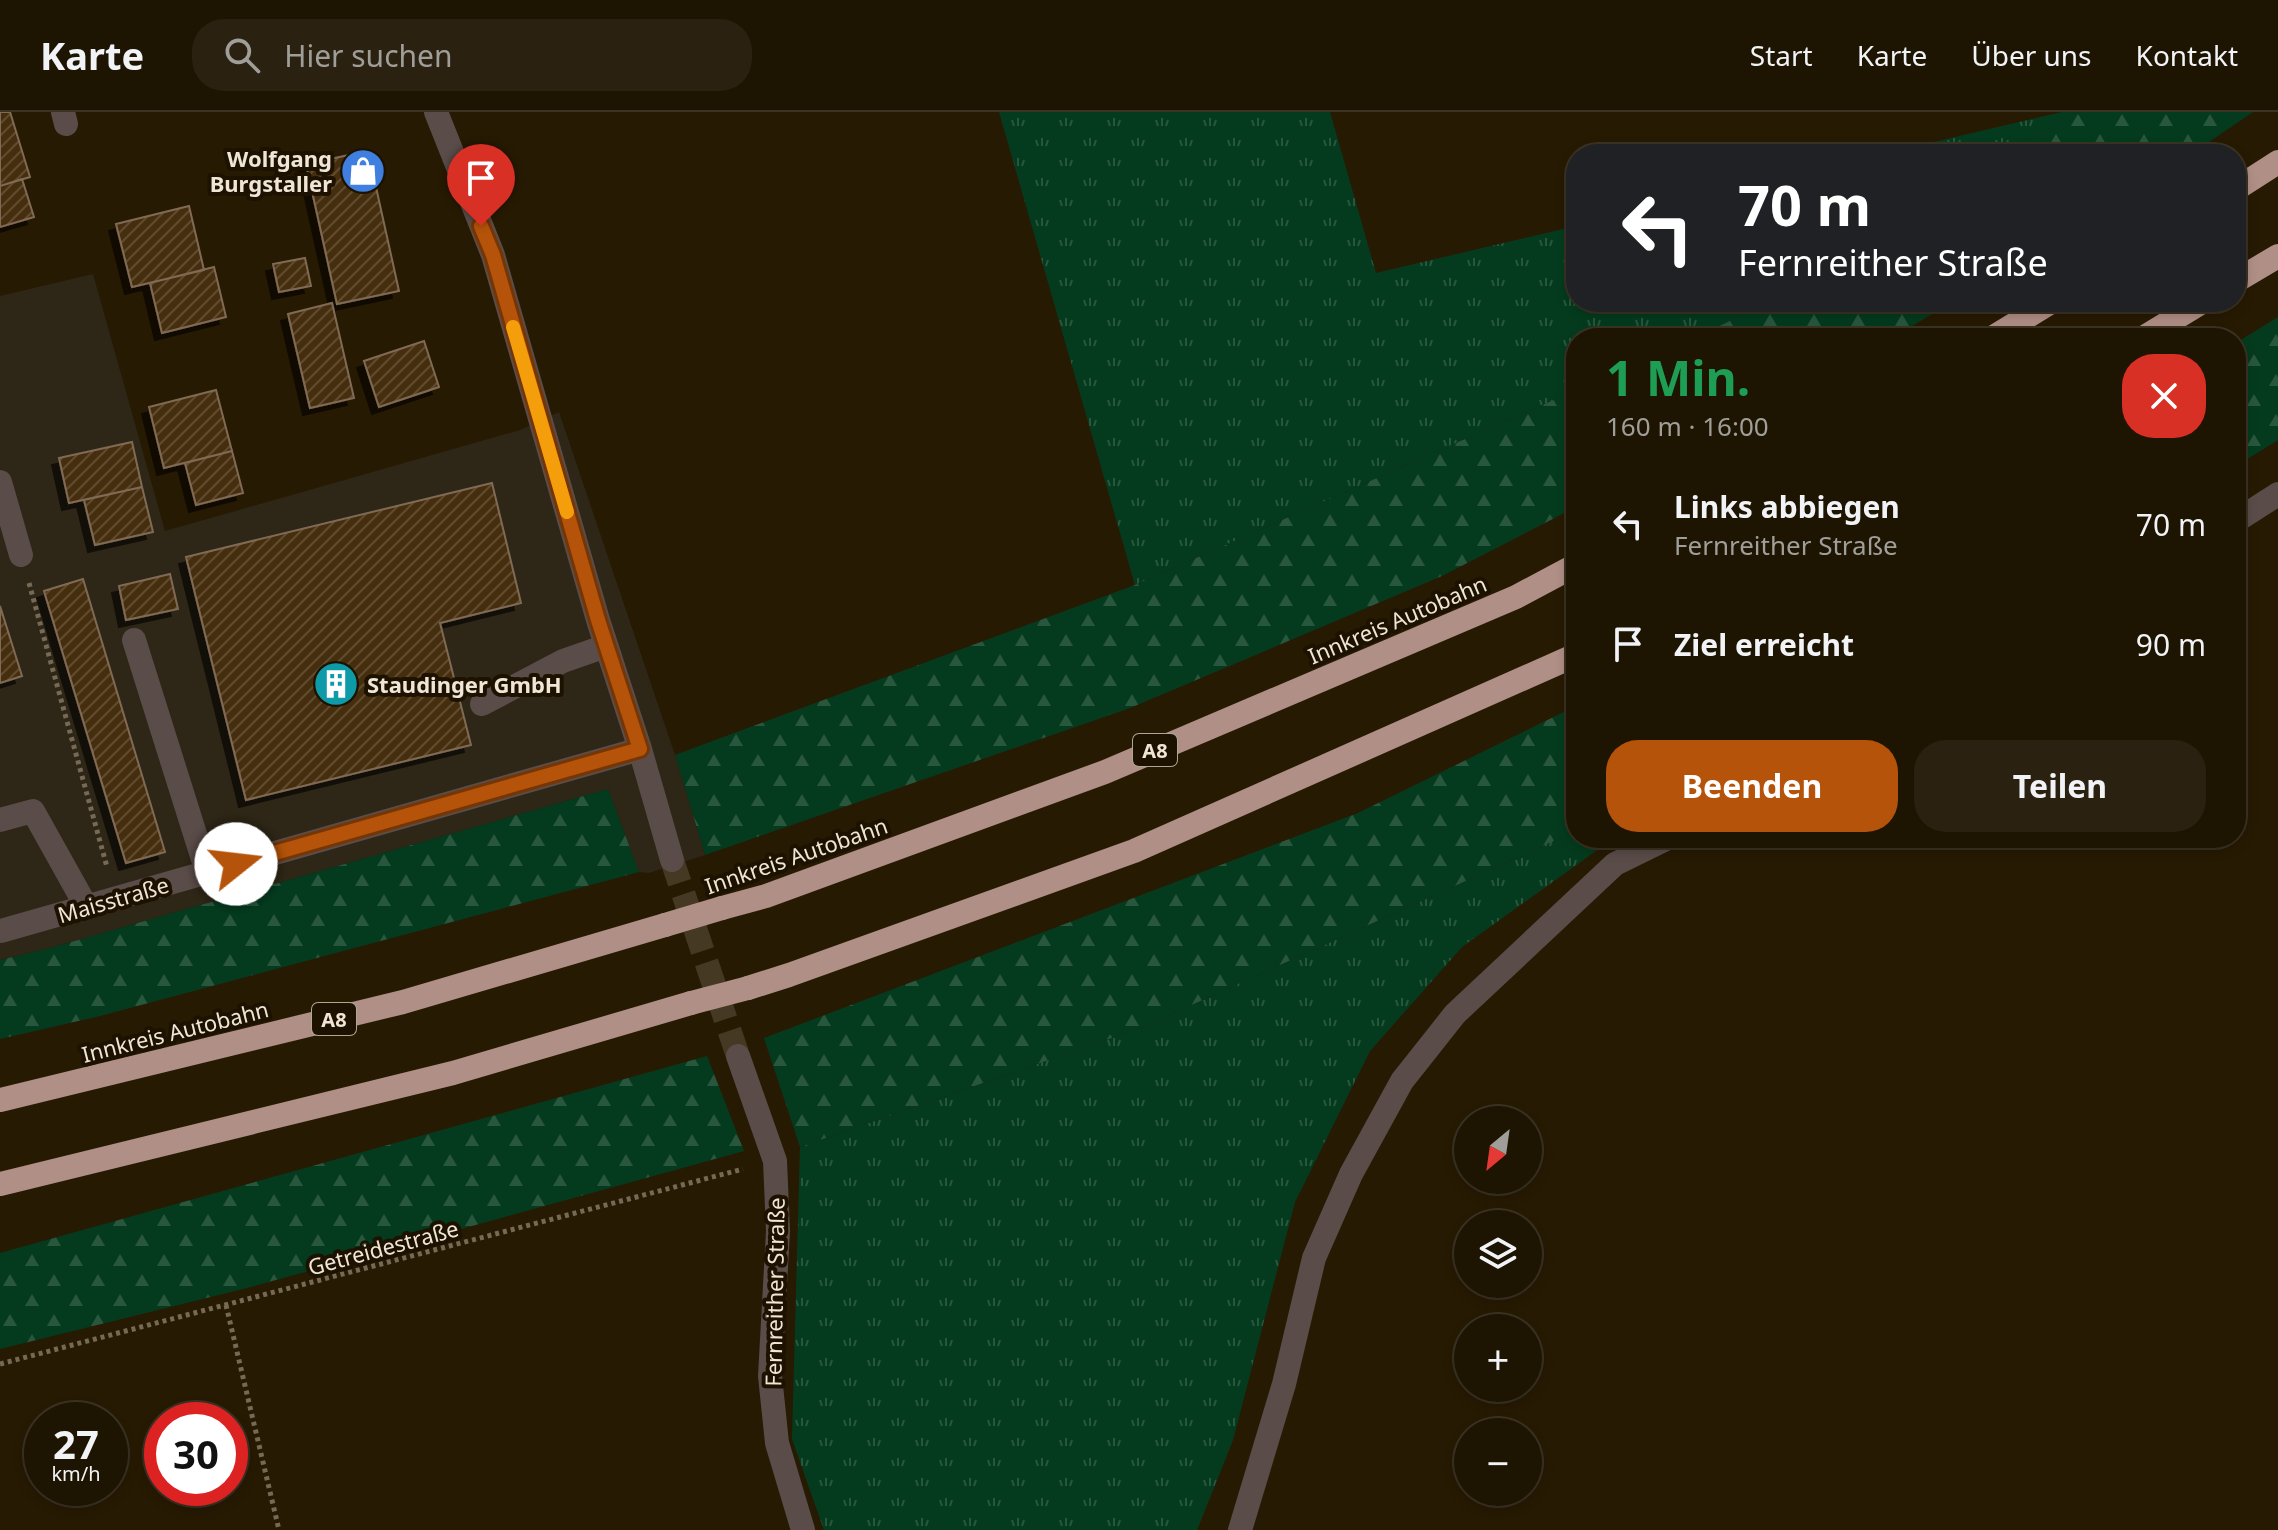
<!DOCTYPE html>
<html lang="de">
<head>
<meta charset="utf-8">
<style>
	:root { --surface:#1d1402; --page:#2a2111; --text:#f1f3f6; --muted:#a09e99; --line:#3b3324; --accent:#b45309 }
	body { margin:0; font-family:"Noto Sans",sans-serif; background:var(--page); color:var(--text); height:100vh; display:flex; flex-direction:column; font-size:30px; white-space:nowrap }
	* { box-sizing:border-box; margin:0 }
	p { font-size:26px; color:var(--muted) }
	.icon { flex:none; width:44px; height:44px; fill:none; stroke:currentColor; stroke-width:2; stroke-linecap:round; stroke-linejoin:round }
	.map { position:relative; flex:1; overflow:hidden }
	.panel { position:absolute; left:1566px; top:216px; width:680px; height:520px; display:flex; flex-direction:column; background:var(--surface); border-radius:32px; box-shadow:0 4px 12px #0003,0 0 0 2px var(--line) }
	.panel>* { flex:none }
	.guide { position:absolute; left:1566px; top:32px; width:680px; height:168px; border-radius:32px; box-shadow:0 4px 12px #0003,0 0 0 2px var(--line); background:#202124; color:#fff; overflow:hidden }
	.needle { width:52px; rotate:209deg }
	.tools { position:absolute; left:1454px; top:994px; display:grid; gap:16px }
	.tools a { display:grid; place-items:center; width:88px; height:88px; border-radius:50%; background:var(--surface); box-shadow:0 4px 12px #0003,0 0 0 2px var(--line); font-size:40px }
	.speed { position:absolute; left:24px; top:1290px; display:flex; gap:16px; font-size:40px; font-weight:700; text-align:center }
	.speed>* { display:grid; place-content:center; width:104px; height:104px; border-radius:50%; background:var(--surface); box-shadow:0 4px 12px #0003,0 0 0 2px var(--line); line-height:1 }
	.speed small { font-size:20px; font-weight:400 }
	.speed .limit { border:12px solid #d22; background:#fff; color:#111 }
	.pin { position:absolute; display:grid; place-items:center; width:68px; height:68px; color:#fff; margin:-82px -34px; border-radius:50% 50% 50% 0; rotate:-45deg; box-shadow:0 0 8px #0007 }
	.pin .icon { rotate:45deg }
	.me { position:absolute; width:88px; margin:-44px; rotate:74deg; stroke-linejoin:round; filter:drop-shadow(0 0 6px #0008) }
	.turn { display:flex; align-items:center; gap:28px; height:168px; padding:0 40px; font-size:36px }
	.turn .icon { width:104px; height:104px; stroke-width:2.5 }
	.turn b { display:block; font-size:56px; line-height:68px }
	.round { display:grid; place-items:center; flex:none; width:84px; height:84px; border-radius:32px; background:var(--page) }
	.overview { display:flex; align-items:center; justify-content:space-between; height:136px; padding:0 40px }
	h1 { font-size:48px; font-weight:700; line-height:60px; color:#1e9e55 }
	.button { display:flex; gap:16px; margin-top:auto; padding:16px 40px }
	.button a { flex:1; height:92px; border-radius:32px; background:var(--accent); color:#fff; font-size:32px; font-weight:700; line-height:92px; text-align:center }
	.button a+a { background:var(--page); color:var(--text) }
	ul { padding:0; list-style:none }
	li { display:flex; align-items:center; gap:24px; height:120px; padding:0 40px }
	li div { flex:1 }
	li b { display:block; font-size:30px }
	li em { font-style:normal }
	header { display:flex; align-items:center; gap:48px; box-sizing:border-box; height:112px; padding:0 40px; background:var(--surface); border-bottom:2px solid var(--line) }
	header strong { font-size:38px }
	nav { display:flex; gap:44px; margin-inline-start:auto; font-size:28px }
	.search { width:560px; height:72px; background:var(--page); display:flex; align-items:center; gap:20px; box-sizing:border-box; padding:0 28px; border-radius:32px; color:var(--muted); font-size:30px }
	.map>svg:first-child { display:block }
	.commercial { fill:#2e2616 }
	.grass { fill:url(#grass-tufts) }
	.forest { fill:url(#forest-firs) }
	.building { fill:url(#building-hatch); stroke:#806b54; stroke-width:2; filter:url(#shadow) }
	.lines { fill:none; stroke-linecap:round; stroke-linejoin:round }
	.minor-tunnel { stroke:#453923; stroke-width:24; stroke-dasharray:24 12; stroke-linecap:butt }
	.path { stroke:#766a56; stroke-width:5; stroke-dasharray:4 4; stroke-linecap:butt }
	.minor { stroke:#5a4c49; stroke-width:24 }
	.highway { stroke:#b08f86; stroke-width:24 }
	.highway-bridge { stroke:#b08f86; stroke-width:24 }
	.route-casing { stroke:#753606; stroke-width:20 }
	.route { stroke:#b45309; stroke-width:14 }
	.slow { stroke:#f59e0b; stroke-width:14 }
	.labels { text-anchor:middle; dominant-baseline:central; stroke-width:8; stroke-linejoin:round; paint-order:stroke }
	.shield { fill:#1d1100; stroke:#b0a696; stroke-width:2 }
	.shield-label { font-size:20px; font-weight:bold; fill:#efe6d7 }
	.poi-label { font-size:22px; font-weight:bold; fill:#efe6d7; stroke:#1d1100; text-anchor:end }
	.street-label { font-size:22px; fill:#efe6d7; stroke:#1d1100 }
</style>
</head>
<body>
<header>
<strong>Karte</strong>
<div class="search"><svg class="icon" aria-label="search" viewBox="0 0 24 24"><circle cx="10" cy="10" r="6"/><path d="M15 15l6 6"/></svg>Hier suchen</div>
<nav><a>Start</a><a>Karte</a><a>Über uns</a><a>Kontakt</a></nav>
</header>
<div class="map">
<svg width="2278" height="1418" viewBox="0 0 2278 1418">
	<defs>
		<pattern id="grass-tufts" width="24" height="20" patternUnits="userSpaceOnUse" patternTransform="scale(2)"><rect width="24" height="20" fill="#043b1e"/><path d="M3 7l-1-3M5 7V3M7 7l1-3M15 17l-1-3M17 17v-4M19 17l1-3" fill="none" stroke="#29573e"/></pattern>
		<pattern id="forest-firs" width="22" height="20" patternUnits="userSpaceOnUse" patternTransform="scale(2)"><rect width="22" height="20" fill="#043b1e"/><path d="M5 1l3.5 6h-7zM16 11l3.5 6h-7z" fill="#29573e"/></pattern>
		<pattern id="building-hatch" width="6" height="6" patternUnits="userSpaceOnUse" patternTransform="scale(2)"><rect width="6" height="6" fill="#452d0e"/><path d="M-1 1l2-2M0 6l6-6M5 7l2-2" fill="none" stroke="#604b30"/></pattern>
		<filter id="shadow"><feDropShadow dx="-7" dy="7" stdDeviation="0" flood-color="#0009"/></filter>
	</defs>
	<rect width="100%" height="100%" fill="#271a03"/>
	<path class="commercial" d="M93,162l72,257 355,-101 39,-18 116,343 30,100 -56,18 -10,-1 -31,-83 -558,159 -50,12v-664z"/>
	<path class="grass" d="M999,0h331l46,161 200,-47v76h185l-35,21 -34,15h-116v52l-441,195z
		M2062,0h14l-70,42h-123z
		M1576,719v7h38l-152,109 -92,104 -75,151 -62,238 -36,90h-373l-32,-91 8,-292 343,-120z"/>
	<path class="forest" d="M2076,0h177l-62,42h-185z
		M1761,190h191l-60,36h-200l34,-15z
		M2278,205v123l-42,26v-123z
		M1576,278v117l-134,69 -312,132 -425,147 -30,-100 460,-170z
		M1576,594v125l-433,196 -343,120 -36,-109 594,-225z
		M608,677l31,83 -539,144 -100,23v-79l50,-12z
		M707,944l37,95 -497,137 -247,61v-96z"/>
	<path class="building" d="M0,0h10l20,65 -30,9z
		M368,39l31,140 -62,13 -31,-140z
		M22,67l12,38 -34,10v-41z
		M189,94l15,64 -72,17 -16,-63z
		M305,146l6,28 -32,6 -6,-28z
		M214,155l12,50 -64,16 -12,-50z
		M332,191l22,95 -44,10 -22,-94z
		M424,229l15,46 -60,20 -15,-46z
		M216,278l16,61 -68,17 -15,-61z
		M132,330l10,45 -73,16 -10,-45z
		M232,339l11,42 -47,12 -11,-42z
		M492,371l29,120 -81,20 31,122 -225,55 -60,-243z
		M142,375l11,45 -58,13 -11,-45z
		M170,462l8,35 -52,11 -7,-34z
		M83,467l82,273 -39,11 -82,-272z
		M0,494l22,70 -22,7z"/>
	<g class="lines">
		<path class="minor-tunnel" d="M672,748l66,196"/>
		<path class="path" d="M29,471l78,284
			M226,1193l53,225
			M0,1252l743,-195"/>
		<path class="minor" d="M63,0l3,12
			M436,0l57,143 105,365 42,129 32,111
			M0,370l21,73
			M2236,409l42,-27
			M134,528l73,232
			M482,592l81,-43 43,-15
			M0,708l33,-9 53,95
			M1,819l639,-182
			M738,944l37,105 3,70 -8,145 7,67 26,87
			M1240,1418l44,-146 30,-126 37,-84 51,-93 53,-67 160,-150 53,-26"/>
		<path class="highway" d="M2236,77l42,-27
			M2236,169l42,-25
			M1992,226l59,-36
			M2143,226l59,-36
			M722,796l44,-12 339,-124 411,-175 60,-32
			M748,876l41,-13 345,-124 442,-196
			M0,988l403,-98 262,-77
			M0,1072l453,-111 238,-70"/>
		<path class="highway-bridge" d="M665,813l57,-17
			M691,891l57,-15"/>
	</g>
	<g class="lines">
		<g class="route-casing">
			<path id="route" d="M236,752l404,-115 -42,-129 -105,-365 -12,-29"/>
		</g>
		<use href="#route" class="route"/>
		<path class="slow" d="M513,215l54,185"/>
	</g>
	<defs>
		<g id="shop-disc" transform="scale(2.3)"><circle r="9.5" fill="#3f7fe0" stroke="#1d1100"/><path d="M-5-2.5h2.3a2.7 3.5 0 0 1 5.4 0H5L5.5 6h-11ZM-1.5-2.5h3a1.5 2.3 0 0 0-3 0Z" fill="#fff"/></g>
		<g id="building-disc" transform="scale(2.3)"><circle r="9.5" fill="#0f9aa8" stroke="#1d1100"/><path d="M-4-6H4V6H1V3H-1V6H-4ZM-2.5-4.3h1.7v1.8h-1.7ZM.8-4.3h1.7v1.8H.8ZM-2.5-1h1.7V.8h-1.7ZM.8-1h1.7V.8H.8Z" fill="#fff"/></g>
	</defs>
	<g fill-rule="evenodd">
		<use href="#shop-disc" x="363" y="59"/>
		<use href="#building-disc" x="336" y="572"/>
	</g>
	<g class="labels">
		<g class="shield">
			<rect x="1133" y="622" width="44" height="32" rx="6"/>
			<rect x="312" y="891" width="44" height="32" rx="6"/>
		</g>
		<g class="shield-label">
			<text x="1155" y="638">A8</text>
			<text x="334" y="907">A8</text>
		</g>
		<g class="poi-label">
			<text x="332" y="46">Wolfgang<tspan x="332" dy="25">Burgstaller</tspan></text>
			<text x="367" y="572" text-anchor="start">Staudinger GmbH</text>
		</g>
		<g class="street-label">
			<text transform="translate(1397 507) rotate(-23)">Innkreis Autobahn</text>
			<text transform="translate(796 743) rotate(-19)">Innkreis Autobahn</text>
			<text transform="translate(113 787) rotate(-16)">Maisstraße</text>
			<text transform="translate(175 919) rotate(-14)">Innkreis Autobahn</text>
			<text transform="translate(383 1135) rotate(-15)">Getreidestraße</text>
			<text transform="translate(774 1180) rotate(-89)">Fernreither Straße</text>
		</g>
	</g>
</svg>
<div class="tools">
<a><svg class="needle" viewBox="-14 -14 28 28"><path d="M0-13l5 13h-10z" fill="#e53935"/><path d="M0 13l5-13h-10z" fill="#a09e99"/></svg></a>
<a><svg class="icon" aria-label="layers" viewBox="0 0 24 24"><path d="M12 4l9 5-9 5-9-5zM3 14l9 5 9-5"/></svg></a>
<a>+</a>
<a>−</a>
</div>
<div class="speed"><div>27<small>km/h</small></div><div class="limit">30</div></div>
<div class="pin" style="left:481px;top:114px;background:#d93025"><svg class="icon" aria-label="arrive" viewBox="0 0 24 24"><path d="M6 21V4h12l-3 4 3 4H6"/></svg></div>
<svg class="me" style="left:236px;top:752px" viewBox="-20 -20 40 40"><circle r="19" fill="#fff"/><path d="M0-13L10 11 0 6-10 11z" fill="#b45309"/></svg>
<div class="guide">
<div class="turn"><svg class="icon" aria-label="left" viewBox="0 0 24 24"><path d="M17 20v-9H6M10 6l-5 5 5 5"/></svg><div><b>70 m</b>Fernreither Straße</div></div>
</div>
<section class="panel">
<div class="overview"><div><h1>1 Min.</h1><p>160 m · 16:00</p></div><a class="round" style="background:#d93025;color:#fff"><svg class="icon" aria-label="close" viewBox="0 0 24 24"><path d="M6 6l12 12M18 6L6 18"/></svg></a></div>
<ul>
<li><svg class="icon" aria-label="left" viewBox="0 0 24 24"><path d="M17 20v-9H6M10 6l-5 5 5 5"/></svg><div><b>Links abbiegen</b><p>Fernreither Straße</p></div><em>70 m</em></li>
<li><svg class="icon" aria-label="arrive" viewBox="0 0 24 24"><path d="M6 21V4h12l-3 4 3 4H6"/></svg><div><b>Ziel erreicht</b></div><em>90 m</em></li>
</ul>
<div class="button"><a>Beenden</a><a>Teilen</a></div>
</section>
</div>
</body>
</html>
